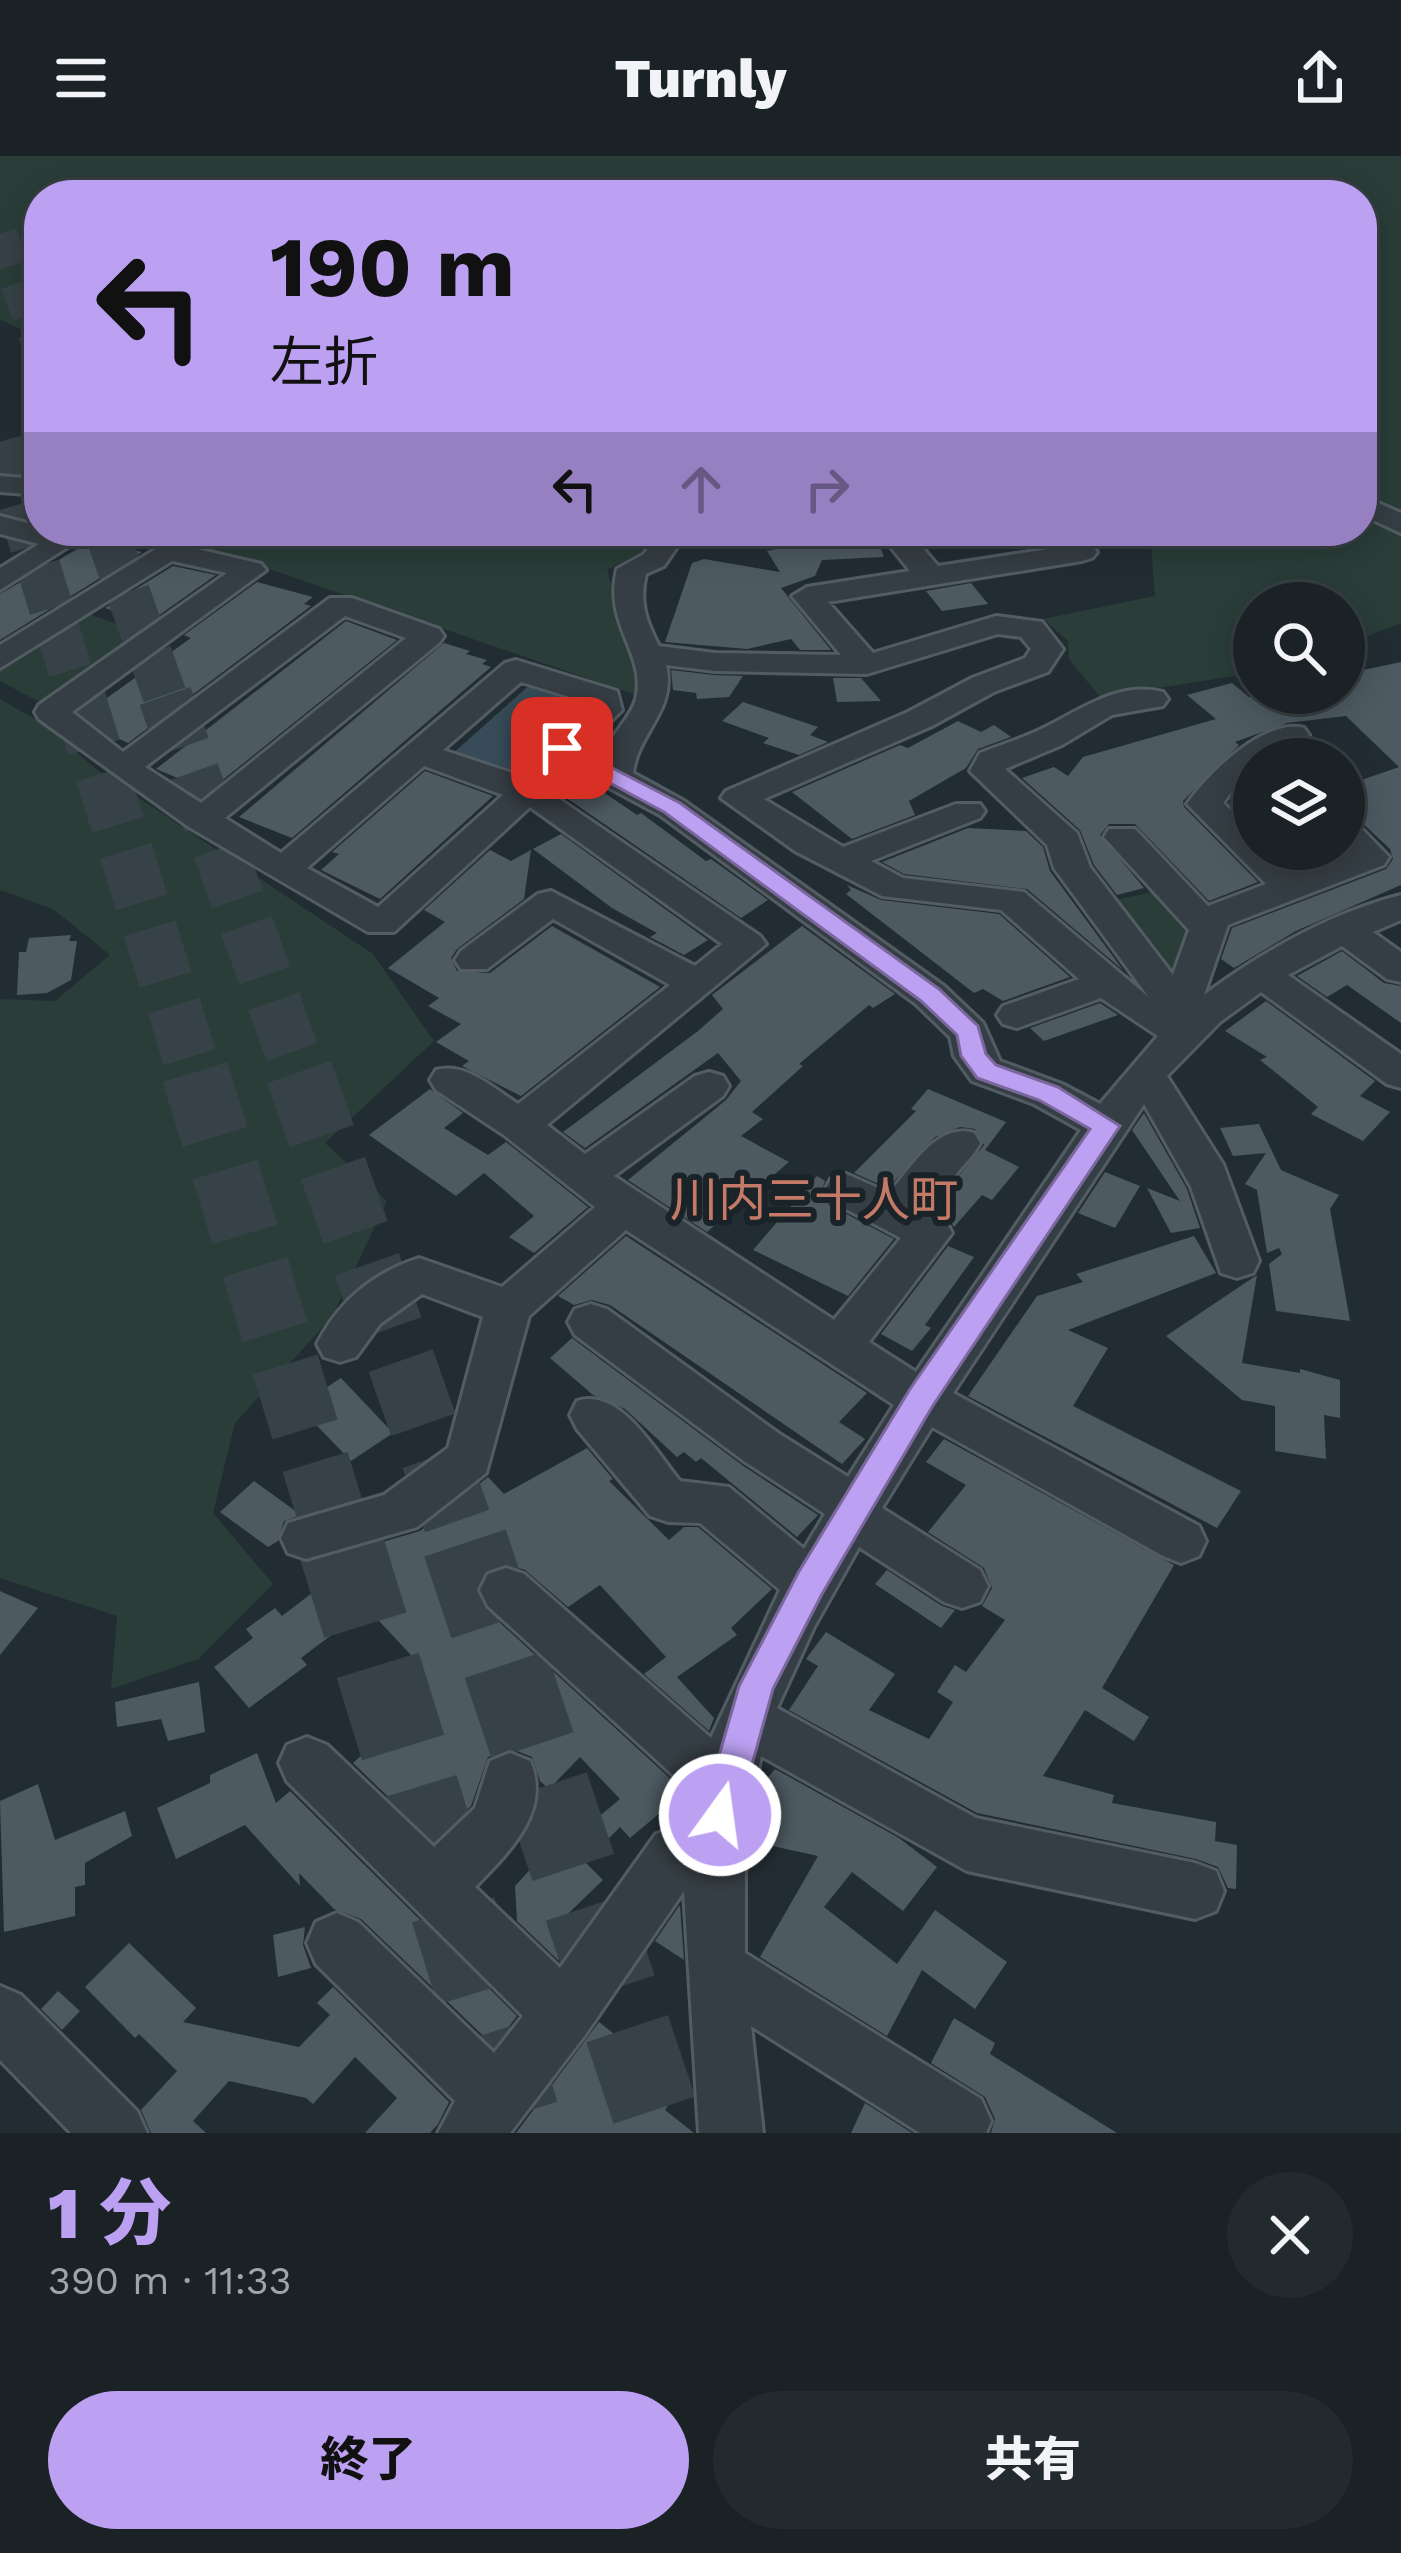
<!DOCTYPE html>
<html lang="ja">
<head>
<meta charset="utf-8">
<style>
	:root { --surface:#1a2226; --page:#232a2e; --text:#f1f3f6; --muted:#9fa4a7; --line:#383f43; --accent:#bca0f2 }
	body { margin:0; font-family:"Work Sans","Noto Sans JP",sans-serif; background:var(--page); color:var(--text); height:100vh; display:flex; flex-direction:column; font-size:45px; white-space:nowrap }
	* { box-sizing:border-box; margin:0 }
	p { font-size:39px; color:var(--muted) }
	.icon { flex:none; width:66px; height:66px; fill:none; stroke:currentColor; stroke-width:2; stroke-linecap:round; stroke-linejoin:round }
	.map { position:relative; height:1977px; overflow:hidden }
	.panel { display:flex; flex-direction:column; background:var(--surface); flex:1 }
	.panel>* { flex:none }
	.top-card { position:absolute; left:24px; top:24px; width:1353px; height:366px; border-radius:48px; box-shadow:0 6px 30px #0003,0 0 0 3px var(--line); background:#bca0f2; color:#111; overflow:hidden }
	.tools { position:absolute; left:1233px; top:426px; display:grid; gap:24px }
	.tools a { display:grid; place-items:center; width:132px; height:132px; border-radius:50%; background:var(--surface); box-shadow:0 6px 30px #0003,0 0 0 3px var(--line); font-size:60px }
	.pin { position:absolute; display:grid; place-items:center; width:102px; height:102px; color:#fff; margin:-51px; border-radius:24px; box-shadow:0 6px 18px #0006 }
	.me { position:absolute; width:132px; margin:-66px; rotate:14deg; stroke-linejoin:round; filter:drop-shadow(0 0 9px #0008) }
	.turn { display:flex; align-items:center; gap:42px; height:252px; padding:0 48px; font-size:54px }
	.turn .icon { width:156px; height:156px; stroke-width:2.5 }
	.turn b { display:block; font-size:84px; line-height:102px }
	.lanes { display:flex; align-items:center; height:114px; padding:0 48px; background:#0003; justify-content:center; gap:60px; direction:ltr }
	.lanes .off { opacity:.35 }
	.round { display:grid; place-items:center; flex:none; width:126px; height:126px; border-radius:63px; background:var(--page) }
	.overview { display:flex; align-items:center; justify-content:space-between; height:204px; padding:0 48px }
	h1 { font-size:72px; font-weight:800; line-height:90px; color:var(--accent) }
	.cta { display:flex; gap:24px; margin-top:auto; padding:24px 48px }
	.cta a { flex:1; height:138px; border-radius:72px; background:var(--accent); color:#111; font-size:48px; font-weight:800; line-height:138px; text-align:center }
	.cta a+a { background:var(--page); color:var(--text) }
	header { display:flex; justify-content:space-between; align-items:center; height:156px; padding:0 48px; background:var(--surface); font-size:54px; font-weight:800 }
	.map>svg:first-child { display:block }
	.green { fill:#2a3d38 }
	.water { fill:#374c58 }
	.building { fill:#4d5a61 }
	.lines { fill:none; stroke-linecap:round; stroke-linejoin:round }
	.highway-tunnel-far4 { stroke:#374248; stroke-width:34; stroke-dasharray:34 18; stroke-linecap:butt }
	.highway-tunnel-far3 { stroke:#374248; stroke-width:44; stroke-dasharray:44 21; stroke-linecap:butt }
	.highway-tunnel-far2 { stroke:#374248; stroke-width:54; stroke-dasharray:54 27; stroke-linecap:butt }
	.highway-tunnel-far1 { stroke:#374248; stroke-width:68; stroke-dasharray:68 34; stroke-linecap:butt }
	.highway-tunnel { stroke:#374248; stroke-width:86; stroke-dasharray:86 42; stroke-linecap:butt }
	.minor-casing { stroke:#525c62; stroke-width:6 }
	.minor { fill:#353e44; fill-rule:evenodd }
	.route { fill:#bca0f2; stroke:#7a689d; stroke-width:3 }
	.labels { text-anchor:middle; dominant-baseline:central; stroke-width:12; stroke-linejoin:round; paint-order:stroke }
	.quarter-label { font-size:48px; fill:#c47a66; stroke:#1a2328 }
</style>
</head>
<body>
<header><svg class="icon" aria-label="menu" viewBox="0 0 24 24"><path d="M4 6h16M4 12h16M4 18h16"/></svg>Turnly<svg class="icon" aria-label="share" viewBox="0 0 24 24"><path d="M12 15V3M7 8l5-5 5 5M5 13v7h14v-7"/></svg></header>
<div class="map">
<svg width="1401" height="1977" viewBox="0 0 1401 1977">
	<rect width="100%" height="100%" fill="#222d33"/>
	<path class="green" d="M0,0h1401v467l-57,22v-42h-90v70l-154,24 -31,-38 -1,-18 -25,-22 112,-23 -5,-65h212v-336h-1323v144l-39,-20z
		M47,375h613l-7,15 -46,24 26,80 6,46 -419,-144 -75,-17z
		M86,457l62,22 -101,71 -47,-25v-11z
		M0,543l47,27 50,44 276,184 61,87 -109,102 62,58 -55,116 -97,106 -22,90 60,71 -75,75 -87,30 6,-73 -117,-38v-579l55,2 55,-46 -57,-46 -53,-19z
		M1161,734l33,38 -15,50 -9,1 -59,-78z"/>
	<path class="water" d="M532,527l57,17 2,6 -48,45 -7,-1 -27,24 -58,-19z"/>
	<path class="building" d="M768,375h106l2,5 8,21 -62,3 -7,16 -34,12 50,62h-31l-9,-11 -44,10 -82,-7 27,-79 12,-4 76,13 -13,-21 13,-3z
		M91,385l51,11 -142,88v-46z
		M173,410l43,9 -68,48 -43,-15z
		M257,426l56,15 -9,7 7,2 -183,137 -25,-12 6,-4 -26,-12 108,-77 -7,-3z
		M971,427l17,21 -46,7 -16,-20z
		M346,465l51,19 -188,151 -53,-22z
		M444,487l26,8 -4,3 21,6 -5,4 9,3 -199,171 -53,-21z
		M1401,506v223l-105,46 -62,37 -13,-9 11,-31 154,-59 7,-10 -3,-10 -31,-29 -15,-5v-29l55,-19 -53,-51 -59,7 -52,19 4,3 -56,56 1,6 74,75 -49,19 -74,-77h-26l-9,11 44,53 -27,7 -23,-30 -14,-35 -58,-52 32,-11 14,9 15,-19 133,-38 -29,-24 45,-12 17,14 95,-4v-19z
		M671,514l43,5 29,1 -14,21 -32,2 -1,-6 -23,-3z
		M833,522h28l20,23 -44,1z
		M743,546l75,25 -8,8 18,7 -29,13 -36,-12 6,-5 -47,-17z
		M958,565l23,11 13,-7 17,12 -33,12 -12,19 -57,33 6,14 -63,24 -60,-47 108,-47 8,3z
		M425,615l68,25 -113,103 -59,-29 18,-16 -7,-2z
		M1254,620v51l-25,-24z
		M584,623l53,36 4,-2 65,48 5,-2 57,41 -27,18 -179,-123 -11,-2z
		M968,672l58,3 17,16 7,24 73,99 -96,-81 -123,-15 -22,-12z
		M561,678l147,106 -24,15 -34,-18 7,-4 -45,-25 -79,-59z
		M1277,693h62l1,3 -43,16z
		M490,694l21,11 20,-11 -7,49 -67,50 -6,9 6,13 33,2 62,-47 108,61 -139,109 -59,-30 7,-5 -33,-19 25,-18 -33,-18 11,-8 -51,-30 57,-46 -21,-12z
		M847,729l34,15 118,14 71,63 -67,24 -20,-12 -9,4 -128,-99 5,-4z
		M802,770l93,68 -22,14 -4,-3 -70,59 4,2 -51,46 11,7 -22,17 48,26 -82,70 -79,-52 98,-80 15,-19 -23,-28 -133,95 -22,-16 135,-101 25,-22 -11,-14z
		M71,779l-2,6h8l-6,39 -24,13 -30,2 2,-43h7l3,-14z
		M1342,795l42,32 17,3v37l-54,-38 -20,12 -30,-21z
		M1266,845l109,80 -15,15 30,16 -27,29 -52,-27 7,-7 -58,-47 7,-3 -42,-26z
		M1100,847l18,12 -74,26 -14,-13z
		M430,933l33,24 -19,15 44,27 18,-13 82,65 -54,46 -25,-16 25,-21 -50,-43 -28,23 -87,-61z
		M928,933l78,33 -21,28 34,17 -27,33 -10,-5 -28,32 -6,-9 -17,-8 53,-65 -9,-16 -15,-2 -25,10 -47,51 -34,-15 62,-62 -5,-2z
		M1144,957l43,76 13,39 -29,5 -24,-45 33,13 -48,-71z
		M1259,968l22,46 58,25 -9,14 20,112 -74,-10 -7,-47 13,-10 -3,-6 -12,5 -10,-63 -12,-6 21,-31 -33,3 -13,-28z
		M1105,1016l35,14 -25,42 -37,-15z
		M817,1020l8,5 -4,11 8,13 65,34 -46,57 -95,-46z
		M626,1080l241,157 -28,29 26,17 -23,25 -232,-159 -18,-5 -18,5 -16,-9z
		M1194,1080l22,37 -148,57 40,18 -35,58 168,85 -24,37 -249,-132 69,-100 46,-14 -7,-8z
		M948,1090l26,11 -49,68 6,3 -19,23 -31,-17z
		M1257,1119l-15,88 58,10v-4l40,11v38l-16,-3 2,44 -51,-8v-45l-33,-6 -76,-64z
		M572,1182l170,127 76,50 -21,22 -96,-79 -5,4 -12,-10 -7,5 -52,-48 -32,-14 -43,-37z
		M341,1222l52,55 -42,28 -53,-55z
		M944,1283l230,126 -72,123 47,29 -15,24 -49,-31 -42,66 71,19 -2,8 104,19 -1,19 22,4 -1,44 -8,-1 -10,-21 -22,-8 -219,-46 -188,-103 29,-44 -12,-7 20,-27 69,42 -26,36 60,29 24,-37 -16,-10 18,-27 11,7 39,-52 -23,-14 10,-18 -8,-20 -56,-36 38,-47 -40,-23z
		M587,1292l26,31 -4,2 60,59 15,-13h14l74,62 -41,39 6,7 -60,42 37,41 -5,13 -65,-57 22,-17 -66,-72 -32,22 -43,-37 -20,-6 -21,8 -8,20 9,17 200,183 -55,46 -10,-11 -35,35 18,18 -54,52 35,-6 -26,34 -41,-39 -2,-35 23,-25 -18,-18 20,-45 37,37 43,-36 -40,-42 -31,32 -9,-8 -8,-24 -20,-8 -24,8 -17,49 -37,35 -81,-78 51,-46 -14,-15 8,-6 -5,-5 30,-23 -56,-60 -66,50 6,7 -58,43 -35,-41 39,-29 -7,-9 29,-21 7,8 47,-36 -5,-6 41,-27 55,-16 68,-54 16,17z
		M254,1325l47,34 -17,6 -6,20 -10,6 -48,-35z
		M887,1414l55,36 13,4 -14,18 -66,-44z
		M0,1435l38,17 -38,47z
		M199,1526l6,50 -37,9 -7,-22 -44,8 -2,-25z
		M257,1597l19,50 14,-12 227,225 -23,30 -133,-127 -27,-10 -35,-36 1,13 -55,-61 -69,34 -19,-51 53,-25v-8z
		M775,1613l124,69 38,29 -34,44 -51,-39 -28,35 73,57 38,-54 72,52 -32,47 -53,-39 -35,66 -127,-79 58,-101 -55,-12 2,-9 -16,-3 9,-43z
		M38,1628l17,56 70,-29 7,25 -47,27v22l-10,2v29l-71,16 -4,-131z
		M679,1750h1l4,54 -29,-19z
		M305,1771l-2,18 8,23 -33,9 -5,-42z
		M129,1787l67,65 -13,14 116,25 31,-32 -13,-12 16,-16 116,115 -11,22 -8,9h-65l32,-35 -42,-41 -42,47 -7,-6 -77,-17 -36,40 13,12h-55l-10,-23 36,-39 -38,-37 -4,4 -50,-51z
		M58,1835l22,20 -18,19 -21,-21z
		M954,1862l41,25 -5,11 127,79h-126l4,-14 -10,-22 -54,-34z
		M599,1866l76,60 -12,18 6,4 -4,6 29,23h-178z
		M865,1947l47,30h-61z"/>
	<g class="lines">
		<path class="highway-tunnel-far4" d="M0,78l39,110"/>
		<path class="highway-tunnel-far3" d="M0,286l79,257
			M106,375l60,168"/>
		<path class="highway-tunnel-far2" d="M78,540l117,379
			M165,540l135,379"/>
		<path class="highway-tunnel-far1" d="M195,916l146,474
			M299,916l167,474"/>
		<path class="highway-tunnel" d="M340,1387l182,590
			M465,1387l197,590"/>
		<g class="minor-casing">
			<path id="minor" d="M0,320l39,3v16l-39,-3z
				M1362,340l39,17v20l-39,-18z
				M0,360l39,10v5l34,4 4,6 -77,49v-22l39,-24 -39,-10z
				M660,375h28l-24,35 -18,8c-7,28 0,47 13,72l56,7 126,2 -49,-59 15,-9 103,-16 -32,-40h30l30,35 123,-19 -12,-16h30l18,21 -5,6 -10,3 -254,41 45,51 123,-37 46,6 21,27 -15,23 -54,20 -62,34 -168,73 79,48 113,-43h24l5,7 -5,7 -109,43 32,17 121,14 122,103 12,7 -10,-6 -94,-128 -7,-23 -77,-74 10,-18c18,-7 37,-13 55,-21 41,-18 80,-52 128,-40l5,7 -5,7 -51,9 -50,30 -57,24 72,64 13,34 83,108 16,-45 -85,-93 5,-8h26l73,77 58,-22 -79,-80c21,-30 77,-86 117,-76l5,7 -34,24h-21v12l-12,7 -19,25 31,30v16h17l25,24 51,-19 -4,-5 1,-30 12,4 33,34 -5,8 -156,60 -24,70c57,-43 129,-83 197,-100v25l-28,12 28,20v30l-14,-3 -45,-33 -54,29 113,79v34l-14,-4 -126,-92 -41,30 -53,54 56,88 36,97 -6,12 -16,5 -16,-5 -30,-86 -47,-83 -191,289 246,133 7,15 -7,15 -18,7 -18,-7 -231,-129 -50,81 98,62 8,16 -8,16 -18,6 -18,-6 -85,-55 -45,80 -37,81 199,110 219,45 21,8 8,20 -8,20 -21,8 -228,-48 -206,-115 -16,75v122l236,146 10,22 -5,12h-66l-169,-107 12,107h-64l-15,-242 -99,144 -75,98h-72l17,-32 -139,-137 -9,-21 9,-21 21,-9 21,9 136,131 29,-37 -236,-235 -8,-18 8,-18 20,-8 20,8 107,102 41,-39 15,-47 20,-8 20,8c22,51 -22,92 -55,126l85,81 96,-134 34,-11 5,-28 -207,-189 -8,-16 8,-16 18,-6 18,6 187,164 69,-148 -80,-67 -32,-1 -18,-6 -73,-87 -7,-14 7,-14c43,-14 78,50 103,80l49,6 75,62 21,-35 -81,-53 -169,-126 -7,-13 7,-13 16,-5 16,5 171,124 70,44 46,-72 -268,-175 -97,86 -43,157 -69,54 -111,32 -18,-6 -7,-15 7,-15 96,-28 64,-47 35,-131 -61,-23 -42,30 -24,33 -16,5 -16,-5 -7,-13c22,-43 56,-71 102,-86l83,29 93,-80 -91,-72 -68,-45 -6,-10 6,-10c30,-8 57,18 82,34l152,-119 -117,-66 -66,50h-26l-6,-9 6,-9 77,-57 13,-3 144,75 27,-22 -192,-137 -136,125h-26l-179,-105 -150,-108 -4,-7 4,-7 188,-132 -55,-12 -172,107v-23l167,-103 94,22 5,6 -194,142 51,40 207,-154h22l87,31 5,7 -5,7 -214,175 56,35 224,-190 11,-3 101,31 5,19 -38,37 18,10c7,-21 28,-37 34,-58 11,-46 -33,-73 -19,-130l27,-15zM345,460l61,22 -205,165 -56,-36zM998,478l23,3 10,12 -6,9 -53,20 -64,34 -182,79 -5,7 74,53 87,45 119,14 78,69 -76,27 -6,9 6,9 14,4 84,-30 57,38 -58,68 -38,-20 -62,-23 -17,-38 -39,-37 -260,-185 -51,-28c5,-41 44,-63 33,-108l49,6 152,3zM521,526l69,21 -40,39 -5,7 5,7 110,59 256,189 34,33 4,19 18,25 62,23 47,26 -165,242 -47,-30 83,-109 -6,-11 -22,-11 50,-58 6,-10 -6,-10c-37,-11 -62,35 -85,60l-43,-19 -15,5 -6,11 6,11 70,37 -67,82 -220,-144 109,-80 6,-10 -6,-10 -14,-4 -14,4 -110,78 -38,-29 219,-181 -6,-8 -201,-137 -21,-1 -8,-19 -87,-29zM424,610l79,29 -125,112 -71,-39z
				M0,1830l21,9 116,116 10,22h-76l-71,-73z"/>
		</g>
		<use href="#minor" class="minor"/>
	</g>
	<path class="route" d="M562,586l118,61 259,186 39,37 8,28 10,11 62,22 62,39 -188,281 -110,187 -49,95 -35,126 -5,12 -13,5 -13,-5 -5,-12 37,-129 59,-113 112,-184 180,-260 -51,-29 -62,-22 -16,-22 -4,-21 -36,-34 -257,-189 -110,-59v-9z"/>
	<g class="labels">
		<g class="quarter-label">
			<text x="814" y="1043">川内三十人町</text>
		</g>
	</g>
</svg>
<div class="tools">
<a><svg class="icon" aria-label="search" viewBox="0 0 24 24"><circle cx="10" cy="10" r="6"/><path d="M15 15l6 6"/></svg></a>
<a><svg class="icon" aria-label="layers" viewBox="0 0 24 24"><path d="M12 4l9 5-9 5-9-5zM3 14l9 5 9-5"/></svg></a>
</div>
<div class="pin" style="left:562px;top:592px;background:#d93025"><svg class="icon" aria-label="arrive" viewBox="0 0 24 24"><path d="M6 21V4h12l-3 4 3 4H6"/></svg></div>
<svg class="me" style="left:720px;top:1659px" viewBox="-20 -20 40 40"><circle r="17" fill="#bca0f2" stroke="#fff" stroke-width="3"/><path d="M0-11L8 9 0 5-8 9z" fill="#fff"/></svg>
<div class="top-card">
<div class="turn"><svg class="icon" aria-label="left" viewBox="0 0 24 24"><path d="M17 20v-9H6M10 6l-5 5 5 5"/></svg><div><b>190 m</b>左折</div></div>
<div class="lanes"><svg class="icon" aria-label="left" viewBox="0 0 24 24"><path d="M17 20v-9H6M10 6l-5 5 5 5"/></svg><svg class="icon off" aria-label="ahead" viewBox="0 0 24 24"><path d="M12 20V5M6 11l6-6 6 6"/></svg><svg class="icon off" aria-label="right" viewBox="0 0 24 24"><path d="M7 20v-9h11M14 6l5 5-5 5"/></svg></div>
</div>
</div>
<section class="panel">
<div class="overview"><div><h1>1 分</h1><p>390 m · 11:33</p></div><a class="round"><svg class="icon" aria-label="close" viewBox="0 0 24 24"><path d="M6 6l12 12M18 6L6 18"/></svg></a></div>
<div class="cta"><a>終了</a><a>共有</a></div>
</section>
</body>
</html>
